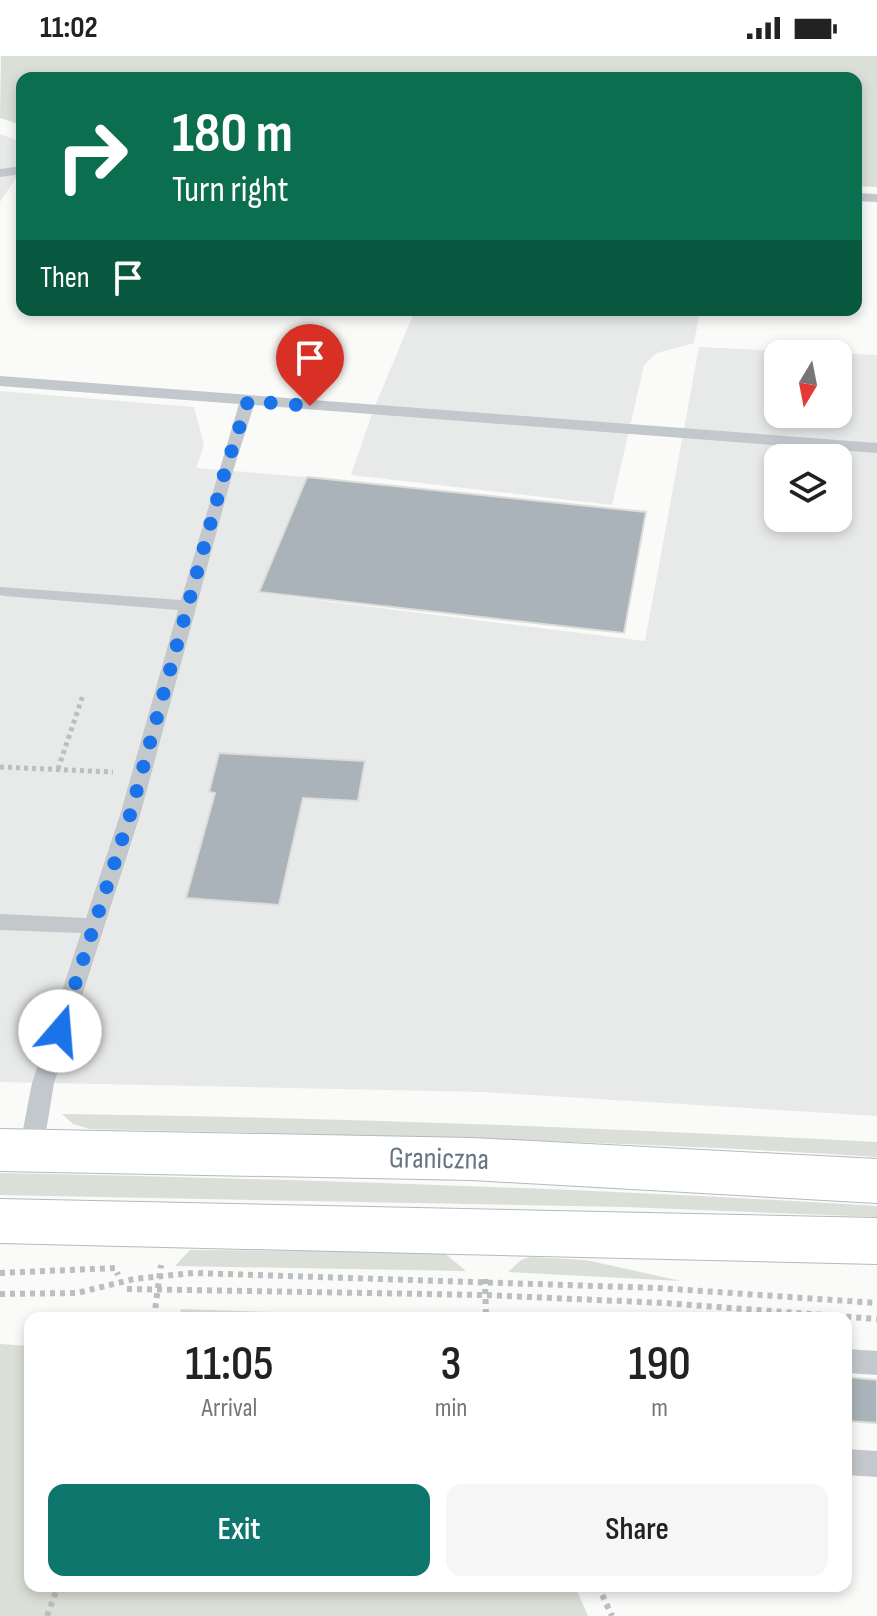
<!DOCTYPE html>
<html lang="en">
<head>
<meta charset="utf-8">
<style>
	:root { --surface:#fff; --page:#f6f6f6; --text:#222; --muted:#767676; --accent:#0f766e }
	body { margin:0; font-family:"Sofia Sans Condensed",sans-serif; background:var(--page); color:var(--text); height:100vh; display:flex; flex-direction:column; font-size:30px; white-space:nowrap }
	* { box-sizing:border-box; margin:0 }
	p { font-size:26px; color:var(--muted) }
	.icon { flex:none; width:44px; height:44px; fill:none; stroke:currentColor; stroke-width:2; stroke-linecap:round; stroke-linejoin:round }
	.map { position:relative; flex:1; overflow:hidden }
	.sheet { position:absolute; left:24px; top:1256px; width:828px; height:280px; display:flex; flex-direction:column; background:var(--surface); border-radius:16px; box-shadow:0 4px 12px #0003 }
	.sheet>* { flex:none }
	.hud { position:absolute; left:16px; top:16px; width:846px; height:244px; border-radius:16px; box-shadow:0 4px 12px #0003; background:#0b6e4f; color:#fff; overflow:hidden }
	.needle { width:52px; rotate:190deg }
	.buttons { position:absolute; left:764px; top:284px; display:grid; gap:16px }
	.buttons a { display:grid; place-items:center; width:88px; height:88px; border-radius:16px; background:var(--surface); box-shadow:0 4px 12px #0003; font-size:40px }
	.pin { position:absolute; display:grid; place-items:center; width:68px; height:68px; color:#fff; margin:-82px -34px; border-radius:50% 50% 50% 0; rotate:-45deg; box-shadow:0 0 8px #0007 }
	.pin .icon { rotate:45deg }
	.me { position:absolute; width:88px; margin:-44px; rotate:18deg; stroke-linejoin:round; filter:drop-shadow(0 0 6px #0008) }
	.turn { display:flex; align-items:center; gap:28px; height:168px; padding:0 24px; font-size:36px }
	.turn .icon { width:104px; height:104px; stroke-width:2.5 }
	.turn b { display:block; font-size:56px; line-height:68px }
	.then { display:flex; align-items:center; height:76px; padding:0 24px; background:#0003; gap:16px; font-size:30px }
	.eta { display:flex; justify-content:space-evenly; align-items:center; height:136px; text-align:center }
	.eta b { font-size:48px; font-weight:600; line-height:56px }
	.cta { display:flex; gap:16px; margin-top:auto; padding:16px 24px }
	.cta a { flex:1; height:92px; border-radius:16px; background:var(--accent); color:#fff; font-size:32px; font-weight:600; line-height:92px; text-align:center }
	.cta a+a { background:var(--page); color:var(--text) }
	.status { display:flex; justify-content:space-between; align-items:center; height:56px; padding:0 40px; background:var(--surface); direction:ltr }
	.status svg { height:22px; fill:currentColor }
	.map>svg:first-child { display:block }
	.built { fill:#e8e9e9; fill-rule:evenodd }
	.green { fill:#dadfd7 }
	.building { fill:#aab3b9; stroke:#dcdcda; stroke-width:2 }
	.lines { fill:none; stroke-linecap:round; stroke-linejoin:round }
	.secondary-casing { stroke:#b3babf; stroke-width:2 }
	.path-far1 { stroke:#bbbfc2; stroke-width:5; stroke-dasharray:4 4; stroke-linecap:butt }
	.path { stroke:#bbbfc2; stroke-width:6; stroke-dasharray:5 5; stroke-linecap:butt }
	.service { fill:#c3c8cc; fill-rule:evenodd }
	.secondary { fill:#fff; fill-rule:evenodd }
	.route { stroke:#1a73e8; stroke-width:14; stroke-dasharray:0 25.2 }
	.labels { text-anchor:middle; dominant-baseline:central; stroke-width:8; stroke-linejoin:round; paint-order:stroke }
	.street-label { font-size:30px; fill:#657683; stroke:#fff }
</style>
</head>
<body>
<div class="status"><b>11:02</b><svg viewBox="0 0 49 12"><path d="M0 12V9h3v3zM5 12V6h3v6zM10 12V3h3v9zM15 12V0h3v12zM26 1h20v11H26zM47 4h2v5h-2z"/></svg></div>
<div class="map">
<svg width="877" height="1560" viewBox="0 0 877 1560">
	<rect width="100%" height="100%" fill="#fafaf8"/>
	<path class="built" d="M0,78l22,8v27l-22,33z
		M415,254h285l-6,33 -37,10 -13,12 -32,140 -261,-30 22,-64z
		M699,291l178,8v761l-394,-24 -483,-10v-691l194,16 10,38 -8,23 111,9 -47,116 385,48zM778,298h60v60h-60zM778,402h60v60h-60z"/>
	<path class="green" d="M1,0h876v131l-21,-1v-108h-834v47l-22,-7z
		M62,1058c272,3 543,14 815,28v15c-262,-17 -524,-22 -787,-28l-17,-5z
		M0,1117c293,6 585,15 877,33v11l-252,-10 -625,-12z
		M190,1194l253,2 23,19 -291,-5z
		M530,1201l56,3 95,21 -173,-9 13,-12z
		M181,1253l261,9h-264z
		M0,1288l30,2v240h545l13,30h-588z"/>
	<path class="building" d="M307,421l339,35 -22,121 -365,-41z
		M219,697l146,8 -7,40 -55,-3 -24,107 -93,-7 29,-105 -6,-1z
		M846,1321l31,3v43l-31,-2z"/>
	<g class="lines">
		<g class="secondary-casing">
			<path id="secondary" d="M0,1073l472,9 405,21v44l-405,-23 -472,-9z
				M0,1143l877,19v46l-877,-21z"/>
		</g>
		<path class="path-far1" d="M0,711l113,5
			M58,713l25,-74"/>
		<path class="path" d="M0,1217l115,-5 3,7
			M485,1223l1,39
			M127,1233l357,6 181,8 212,16
			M0,1238l77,-1 57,-14 60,-6 464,15 219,15
			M154,1262l7,-53
			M598,1530l14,30
			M47,1560l11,-30"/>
		<path class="service" d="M22,110v8l-22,3v-8z
			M856,137l21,1v8l-21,-1z
			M0,320l877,67v10l-623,-48 -21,66 -93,344 -86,268 -11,67 -4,7 -8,3 -8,-3 -4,-7 13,-67 49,-150 -81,-3v-16l86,4 34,-103 58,-205 -174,-14 -4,-1v-8l181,13 58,-196 -239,-18z
			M846,1293l31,2v24l-31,-2z
			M846,1393l31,2v26l-31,-2z"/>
		<use href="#secondary" class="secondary"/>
	</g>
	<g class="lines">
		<path class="route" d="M60,975l70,-216 95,-344 23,-70 62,5"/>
	</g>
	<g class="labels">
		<g class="street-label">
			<text transform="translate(439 1103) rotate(1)">Graniczna</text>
		</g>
	</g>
</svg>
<div class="buttons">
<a><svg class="needle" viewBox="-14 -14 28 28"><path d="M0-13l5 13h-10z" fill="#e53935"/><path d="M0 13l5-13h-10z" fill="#767676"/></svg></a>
<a><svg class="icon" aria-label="layers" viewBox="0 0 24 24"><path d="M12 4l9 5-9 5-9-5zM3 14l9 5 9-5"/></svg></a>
</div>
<div class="pin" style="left:310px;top:350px;background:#d93025"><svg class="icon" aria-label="arrive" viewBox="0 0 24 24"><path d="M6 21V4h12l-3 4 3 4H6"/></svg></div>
<svg class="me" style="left:60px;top:975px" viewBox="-20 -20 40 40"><circle r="19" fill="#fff"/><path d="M0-13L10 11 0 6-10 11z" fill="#1a73e8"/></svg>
<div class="hud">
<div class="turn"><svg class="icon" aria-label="right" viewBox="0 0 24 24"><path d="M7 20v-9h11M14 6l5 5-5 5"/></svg><div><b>180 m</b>Turn right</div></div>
<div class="then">Then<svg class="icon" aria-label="arrive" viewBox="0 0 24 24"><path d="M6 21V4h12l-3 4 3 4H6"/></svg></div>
</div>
<section class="sheet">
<div class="eta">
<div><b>11:05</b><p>Arrival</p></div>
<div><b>3</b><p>min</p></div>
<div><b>190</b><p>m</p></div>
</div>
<div class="cta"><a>Exit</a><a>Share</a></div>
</section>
</div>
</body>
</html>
